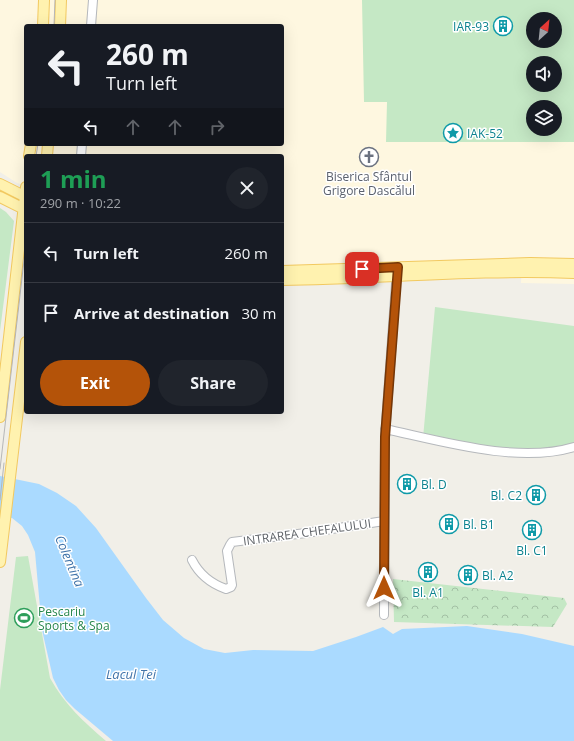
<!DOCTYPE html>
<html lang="en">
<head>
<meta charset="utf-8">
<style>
	:root { --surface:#171b24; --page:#20242c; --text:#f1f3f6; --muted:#9ea1a6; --line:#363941; --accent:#b45309 }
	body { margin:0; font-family:"Open Sans",sans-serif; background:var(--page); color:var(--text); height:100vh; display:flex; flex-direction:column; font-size:15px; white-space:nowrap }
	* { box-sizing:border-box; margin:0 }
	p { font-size:13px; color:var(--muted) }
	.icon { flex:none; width:22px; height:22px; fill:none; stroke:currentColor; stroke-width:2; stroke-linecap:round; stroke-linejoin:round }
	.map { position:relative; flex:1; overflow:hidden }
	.panel { position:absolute; left:24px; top:154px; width:260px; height:260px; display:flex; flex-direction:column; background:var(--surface); border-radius:4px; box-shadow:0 4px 16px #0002 }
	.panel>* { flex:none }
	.banner { position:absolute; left:24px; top:24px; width:260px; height:122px; border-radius:4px; box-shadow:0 4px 16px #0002; background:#171b24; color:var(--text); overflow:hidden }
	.needle { width:26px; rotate:27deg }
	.buttons { position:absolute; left:526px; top:12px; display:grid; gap:8px }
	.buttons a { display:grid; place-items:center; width:36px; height:36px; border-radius:50%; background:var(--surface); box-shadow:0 4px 16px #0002; font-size:20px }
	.pin { position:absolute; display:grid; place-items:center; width:34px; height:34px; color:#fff; margin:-17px; border-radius:8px; box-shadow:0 2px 6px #0006 }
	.me { position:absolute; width:44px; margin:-22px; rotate:0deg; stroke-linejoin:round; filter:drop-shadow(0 0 3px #0008) }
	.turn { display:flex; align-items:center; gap:14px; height:84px; padding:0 16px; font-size:18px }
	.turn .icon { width:52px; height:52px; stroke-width:2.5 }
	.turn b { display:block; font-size:28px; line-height:34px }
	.lanes { display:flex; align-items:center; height:38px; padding:0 16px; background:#0003; justify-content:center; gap:20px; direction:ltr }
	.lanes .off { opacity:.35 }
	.round { display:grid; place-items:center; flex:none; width:42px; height:42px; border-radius:21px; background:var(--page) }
	.head { display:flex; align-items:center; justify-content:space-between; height:68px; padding:0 16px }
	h1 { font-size:24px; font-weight:700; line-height:30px; color:#1e9e55 }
	.action { display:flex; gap:8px; margin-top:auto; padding:8px 16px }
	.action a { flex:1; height:46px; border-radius:24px; background:var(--accent); color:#fff; font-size:16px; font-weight:700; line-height:46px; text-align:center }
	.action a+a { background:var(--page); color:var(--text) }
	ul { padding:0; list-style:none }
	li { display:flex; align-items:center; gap:12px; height:60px; padding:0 16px; border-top:1px solid var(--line) }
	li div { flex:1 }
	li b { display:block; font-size:15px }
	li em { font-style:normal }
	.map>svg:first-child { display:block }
	.commercial { fill:#fef7e0; fill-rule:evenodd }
	.grass { fill:#c5e8c5; fill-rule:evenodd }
	.forest { fill:url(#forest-crowns) }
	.water { fill:#aadaff }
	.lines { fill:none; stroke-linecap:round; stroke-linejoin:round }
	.minor-casing { stroke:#b5b8bc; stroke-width:10 }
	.major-casing { stroke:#f2c960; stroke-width:12 }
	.minor { stroke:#fff; stroke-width:8 }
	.major { stroke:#fff2af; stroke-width:10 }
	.tram { stroke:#b6b7b8; stroke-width:1 }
	.route-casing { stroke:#753606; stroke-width:10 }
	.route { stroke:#b45309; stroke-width:7 }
	.labels { text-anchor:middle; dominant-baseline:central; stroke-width:3; stroke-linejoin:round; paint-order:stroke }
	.culture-label { font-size:12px; fill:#0d838f; stroke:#fff; text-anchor:start }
	.worship-label { font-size:12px; fill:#5b616d; stroke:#fff }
	.street-label { font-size:12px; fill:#5f6368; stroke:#fff }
	.leisure-label { font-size:12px; fill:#27864d; stroke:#fff; text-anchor:start }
	.water-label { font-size:13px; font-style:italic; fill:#4174aa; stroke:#fff }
</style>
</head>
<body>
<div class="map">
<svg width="574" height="741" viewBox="0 0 574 741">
	<defs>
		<pattern id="forest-crowns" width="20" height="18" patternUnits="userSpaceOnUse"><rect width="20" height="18" fill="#c5e8c5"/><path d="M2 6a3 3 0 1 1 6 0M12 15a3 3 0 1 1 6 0" fill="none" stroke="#a3c0a4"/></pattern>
	</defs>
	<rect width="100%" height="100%" fill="#f1efe8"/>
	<path class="commercial" d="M0,0h574v284l-53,-1 1,-23 -240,8v-112h-256v30l-9,-3 -17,-11zM533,19h22v22h-22zM26,26h256v118h-256zM533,63h22v22h-22zM533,107h22v22h-22z"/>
	<path class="grass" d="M362,0h212v142h-188l1,-40h-23zM533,19h22v22h-22zM533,63h22v22h-22zM533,107h22v22h-22z
		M0,208l6,4 8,9 -14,110z
		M435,307l139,19v126l-40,4 -111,-18z
		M28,556l22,122c15,27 33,43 56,63h-106v-51l16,-133z"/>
	<path class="forest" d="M393,579l171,19 3,6 -14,23 -159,-5z"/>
	<path class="water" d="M0,476l39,8 18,9 19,13 20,22 50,70 17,22 21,18 20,11 21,4 28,-3 60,1 43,-14 27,-10 10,7 9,-5 65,-3 55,8 52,12v95h-461l-38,-32 -9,-9 -7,-10 -6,-12 -11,-48 -7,-78 -7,-17 -6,-9 -10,-8 -12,-2z"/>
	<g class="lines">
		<g class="minor-casing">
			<path id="minor" d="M91,26l2,-26
				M81,156l1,-12
				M385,429c56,12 133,35 189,18
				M192,560c7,14 20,24 34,29l5,-2 1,-2 -5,-34 3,-6 2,-3 74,-9 78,-12
				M384,615l1,-178 12,-167"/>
		</g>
		<g class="major-casing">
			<path id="major" d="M43,26l1,-26
				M60,26l1,-26
				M29,156l2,-12
				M47,156l1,-12
				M0,184l26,13
				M0,197l26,13
				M282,271l248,-8 44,1
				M282,280c97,-1 195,-11 292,-7
				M0,417l26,-230
				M0,562l26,-220"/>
		</g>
		<use href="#minor" class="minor"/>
		<use href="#major" class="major"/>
		<path class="tram" d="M54,26l1,-26
			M36,156l2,-12
			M0,469l26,-226
			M0,500l4,-37"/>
	</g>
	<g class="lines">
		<g class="route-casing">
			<path id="route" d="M362,269l36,-2 -13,170 -1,151"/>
		</g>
		<use href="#route" class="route"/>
	</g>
	<defs>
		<g id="building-ring" transform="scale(1)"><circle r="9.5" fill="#fff" stroke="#0f9aa8" stroke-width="1.5"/><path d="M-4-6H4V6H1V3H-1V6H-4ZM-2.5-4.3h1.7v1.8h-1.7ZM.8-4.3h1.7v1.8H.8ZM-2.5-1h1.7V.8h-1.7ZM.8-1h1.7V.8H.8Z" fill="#0f9aa8"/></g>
		<g id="sight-ring" transform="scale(1)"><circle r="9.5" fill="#fff" stroke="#0f9aa8" stroke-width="1.5"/><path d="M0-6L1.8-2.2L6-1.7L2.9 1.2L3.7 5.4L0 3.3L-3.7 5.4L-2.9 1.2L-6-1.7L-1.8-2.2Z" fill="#0f9aa8"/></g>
		<g id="church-ring" transform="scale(1)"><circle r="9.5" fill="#fff" stroke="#6b7280" stroke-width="1.5"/><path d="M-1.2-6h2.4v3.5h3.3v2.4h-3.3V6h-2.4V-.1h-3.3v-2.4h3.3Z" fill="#6b7280"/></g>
		<g id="stadium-ring" transform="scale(1)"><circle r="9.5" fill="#fff" stroke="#2e9e5b" stroke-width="1.5"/><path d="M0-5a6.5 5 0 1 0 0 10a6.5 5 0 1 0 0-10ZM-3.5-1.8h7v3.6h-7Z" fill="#2e9e5b"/></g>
	</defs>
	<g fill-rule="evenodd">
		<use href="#building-ring" x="503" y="26"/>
		<use href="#sight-ring" x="453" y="133"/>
		<use href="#church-ring" x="369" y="157"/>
		<use href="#building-ring" x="407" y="484"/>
		<use href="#building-ring" x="536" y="495"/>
		<use href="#building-ring" x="449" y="524"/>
		<use href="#building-ring" x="532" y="530"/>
		<use href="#building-ring" x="428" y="572"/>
		<use href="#building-ring" x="468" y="575"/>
		<use href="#stadium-ring" x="24" y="618"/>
	</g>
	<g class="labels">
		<g class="culture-label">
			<text x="489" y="26" text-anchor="end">IAR-93</text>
			<text x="467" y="133">IAK-52</text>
			<text x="421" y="484">Bl. D</text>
			<text x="522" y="495" text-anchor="end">Bl. C2</text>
			<text x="463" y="524">Bl. B1</text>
			<text x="532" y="550" text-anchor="middle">Bl. C1</text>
			<text x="482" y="575">Bl. A2</text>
			<text x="428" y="592" text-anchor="middle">Bl. A1</text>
		</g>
		<g class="worship-label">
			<text x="369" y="176">Biserica Sfântul<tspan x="369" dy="14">Grigore Dascălul</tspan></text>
		</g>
		<g class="street-label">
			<text transform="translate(307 532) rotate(-8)">INTRAREA CHEFALULUI</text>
		</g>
		<g class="leisure-label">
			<text x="38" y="611">Pescariu<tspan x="38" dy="14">Sports &amp; Spa</tspan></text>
		</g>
		<g class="water-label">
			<text transform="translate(70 561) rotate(67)">Colentina</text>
			<text x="131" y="674">Lacul Tei</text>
		</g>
	</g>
</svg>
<div class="buttons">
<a><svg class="needle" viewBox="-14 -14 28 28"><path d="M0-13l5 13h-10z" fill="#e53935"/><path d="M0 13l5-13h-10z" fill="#9ea1a6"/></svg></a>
<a><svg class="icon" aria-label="sound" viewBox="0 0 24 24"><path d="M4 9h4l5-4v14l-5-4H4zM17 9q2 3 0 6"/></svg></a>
<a><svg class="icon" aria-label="layers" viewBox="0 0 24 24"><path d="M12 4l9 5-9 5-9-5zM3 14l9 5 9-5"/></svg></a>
</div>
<div class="pin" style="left:362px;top:269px;background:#d93025"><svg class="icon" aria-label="arrive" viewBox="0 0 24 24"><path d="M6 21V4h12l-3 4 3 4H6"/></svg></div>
<svg class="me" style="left:384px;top:588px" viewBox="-20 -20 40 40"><path d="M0-17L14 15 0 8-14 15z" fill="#b45309" stroke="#fff" stroke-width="4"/></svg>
<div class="banner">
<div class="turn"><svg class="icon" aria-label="left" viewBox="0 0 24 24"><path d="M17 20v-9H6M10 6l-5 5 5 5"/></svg><div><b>260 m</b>Turn left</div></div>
<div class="lanes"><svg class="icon" aria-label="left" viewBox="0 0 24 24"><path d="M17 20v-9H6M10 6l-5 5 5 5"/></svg><svg class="icon off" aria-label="ahead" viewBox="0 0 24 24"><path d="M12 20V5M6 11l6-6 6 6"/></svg><svg class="icon off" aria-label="ahead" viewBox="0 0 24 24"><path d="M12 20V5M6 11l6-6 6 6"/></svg><svg class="icon off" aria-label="right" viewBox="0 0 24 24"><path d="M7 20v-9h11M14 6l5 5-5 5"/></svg></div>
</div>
<section class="panel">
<div class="head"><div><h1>1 min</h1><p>290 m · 10:22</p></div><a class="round"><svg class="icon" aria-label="close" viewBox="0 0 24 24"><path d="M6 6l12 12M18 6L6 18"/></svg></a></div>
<ul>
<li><svg class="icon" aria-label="left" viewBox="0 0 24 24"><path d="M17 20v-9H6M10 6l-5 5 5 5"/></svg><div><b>Turn left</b></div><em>260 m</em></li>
<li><svg class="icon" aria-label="arrive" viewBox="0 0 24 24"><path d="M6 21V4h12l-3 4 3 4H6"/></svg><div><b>Arrive at destination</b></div><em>30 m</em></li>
</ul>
<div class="action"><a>Exit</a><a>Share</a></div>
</section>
</div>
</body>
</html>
